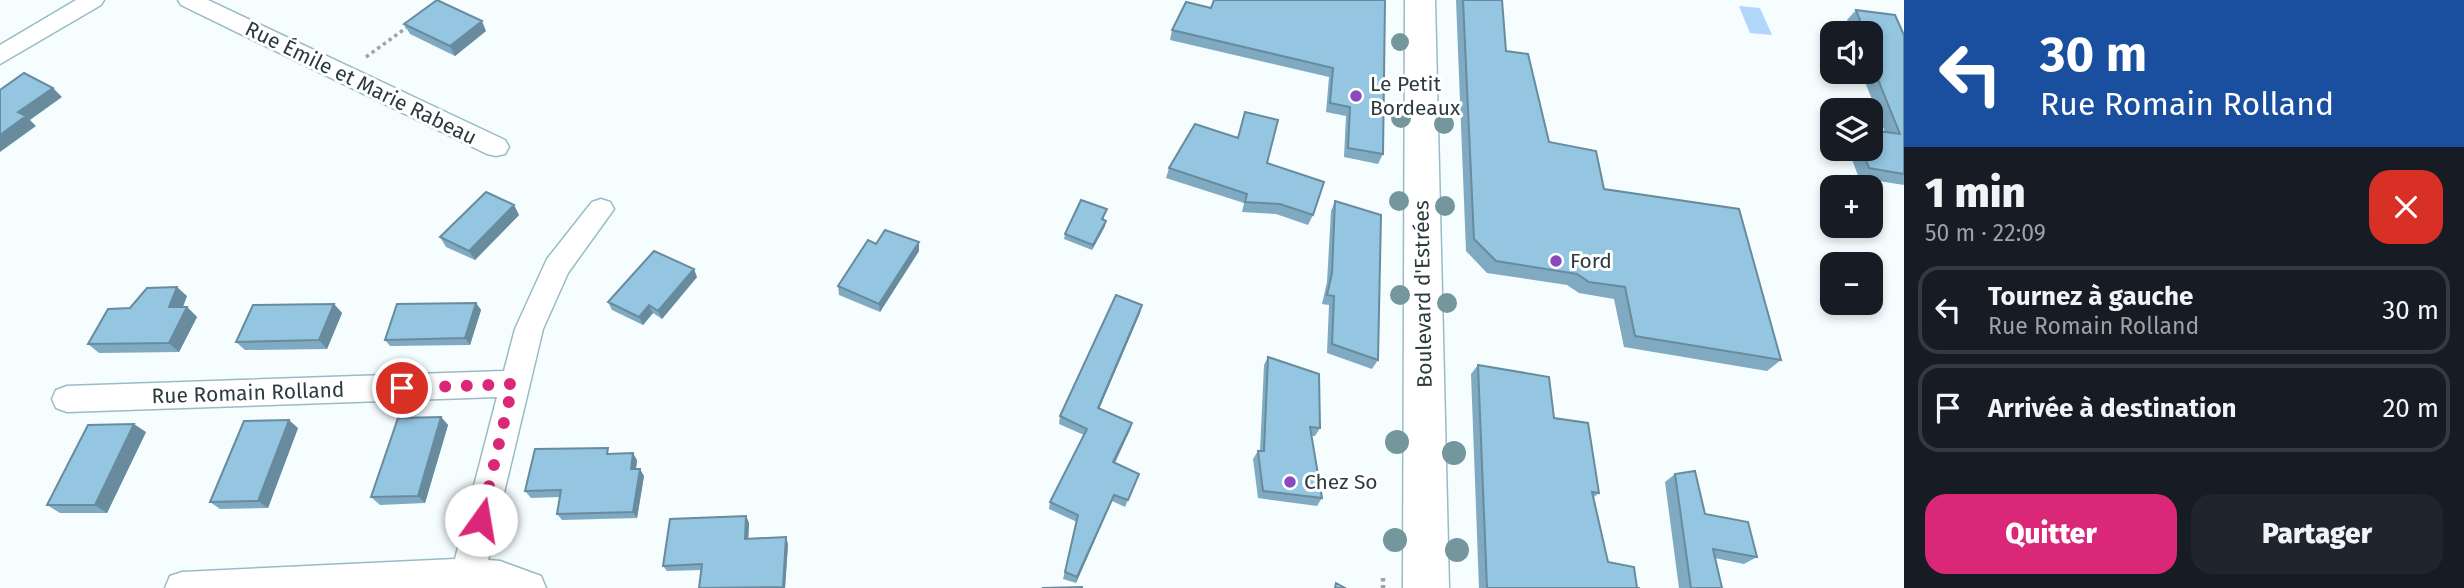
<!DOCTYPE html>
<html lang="fr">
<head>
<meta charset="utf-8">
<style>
	:root { --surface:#171b24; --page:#20242c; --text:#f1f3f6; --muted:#9ea1a6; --line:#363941; --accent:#db2777 }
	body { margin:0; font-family:"Fira Sans",sans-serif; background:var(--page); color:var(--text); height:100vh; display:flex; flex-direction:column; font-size:26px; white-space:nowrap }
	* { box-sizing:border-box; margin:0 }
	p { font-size:23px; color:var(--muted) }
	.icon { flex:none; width:38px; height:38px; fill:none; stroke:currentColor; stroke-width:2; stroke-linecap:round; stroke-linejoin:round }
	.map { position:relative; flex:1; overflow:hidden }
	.details { display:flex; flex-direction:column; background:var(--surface); width:560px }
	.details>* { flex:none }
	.hud { background:#1a4fa0; color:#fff; overflow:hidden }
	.controls { position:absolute; left:1820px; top:21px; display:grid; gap:14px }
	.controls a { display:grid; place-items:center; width:63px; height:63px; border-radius:14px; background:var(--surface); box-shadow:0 4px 10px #0003; font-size:35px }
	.pin { position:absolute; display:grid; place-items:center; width:60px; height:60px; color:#fff; margin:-30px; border:4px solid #fff; border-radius:50%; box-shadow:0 2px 7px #0007 }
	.me { position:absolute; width:77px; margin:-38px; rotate:13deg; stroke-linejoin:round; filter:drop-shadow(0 0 5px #0008) }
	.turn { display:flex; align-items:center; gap:24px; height:147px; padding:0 21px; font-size:32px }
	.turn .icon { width:91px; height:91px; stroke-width:2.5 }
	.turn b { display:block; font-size:49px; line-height:60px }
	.round { display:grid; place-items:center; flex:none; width:74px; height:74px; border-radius:21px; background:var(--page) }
	.head { display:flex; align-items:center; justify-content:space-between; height:119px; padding:0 21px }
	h1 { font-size:42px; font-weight:800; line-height:52px }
	.button { display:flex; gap:14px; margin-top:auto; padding:14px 21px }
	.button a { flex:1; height:80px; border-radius:21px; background:var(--accent); color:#fff; font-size:28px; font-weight:800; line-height:80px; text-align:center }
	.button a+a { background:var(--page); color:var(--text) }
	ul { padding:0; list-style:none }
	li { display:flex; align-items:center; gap:21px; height:88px; margin:0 14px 10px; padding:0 7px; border:4px solid var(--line); border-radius:21px }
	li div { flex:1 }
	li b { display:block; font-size:26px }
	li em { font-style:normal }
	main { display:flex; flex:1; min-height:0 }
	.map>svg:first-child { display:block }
	.water { fill:#b2d5fc }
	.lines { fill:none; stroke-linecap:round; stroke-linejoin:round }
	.minor-casing { stroke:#98bcc5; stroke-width:3 }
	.primary-casing { stroke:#98bcc5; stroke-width:3 }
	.path-far1 { stroke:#9aa5a7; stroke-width:3.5; stroke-dasharray:3.5 3.5; stroke-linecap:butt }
	.path { stroke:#9aa5a7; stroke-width:4.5; stroke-dasharray:3.5 3.5; stroke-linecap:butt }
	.minor { fill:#fff; fill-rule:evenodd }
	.primary { fill:#fff; fill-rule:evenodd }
	.tree { fill:#74979d }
	.wall { fill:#7faac2 }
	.shaded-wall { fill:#688b9e }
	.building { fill:#94c6e2; stroke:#688b9e; stroke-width:2 }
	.route { stroke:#db2777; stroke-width:12; stroke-dasharray:0 21.6 }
	.poi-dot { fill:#8a49bd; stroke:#fff; stroke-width:2.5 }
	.labels { text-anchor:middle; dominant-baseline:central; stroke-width:6; stroke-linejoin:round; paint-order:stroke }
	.street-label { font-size:21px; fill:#2d3b3f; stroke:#fff }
	.poi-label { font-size:21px; fill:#2d3b3f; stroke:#fff; text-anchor:start }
</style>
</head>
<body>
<main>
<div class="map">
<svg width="1904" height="588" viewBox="0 0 1904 588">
	<rect width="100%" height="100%" fill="#f5fdfe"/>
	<path class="water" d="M1739,6l21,2 12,27 -22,-2z"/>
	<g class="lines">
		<g class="minor-casing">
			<path id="minor" d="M76,0h28l-3,5 -101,59v-19z
				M178,0h30l297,140 4,7 -4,7 -9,2 -9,-2 -306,-149z
				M601,199l9,3 4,7 -46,64 -25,56 -55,231 12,1 41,15 5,12h-381l5,-12 12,-4 273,-13 42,-162 -430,15 -11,-4 -4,-9 4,-9 11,-4 437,-15 11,-42 32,-70 45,-57z"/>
		</g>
		<g class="primary-casing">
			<path id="primary" d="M1405,0h30l14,588h-46z"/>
		</g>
		<path class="path-far1" d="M366,57l44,-32"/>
		<path class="path" d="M1383,578v10"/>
		<use href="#minor" class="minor"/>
		<use href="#primary" class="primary"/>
	</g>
	<g class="tree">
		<circle cx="1400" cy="42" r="9"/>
		<circle cx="1401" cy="118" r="10"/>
		<circle cx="1444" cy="124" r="10"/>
		<circle cx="1399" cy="201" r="10"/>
		<circle cx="1445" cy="206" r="10"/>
		<circle cx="1400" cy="295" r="10"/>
		<circle cx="1447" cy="303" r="10"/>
		<circle cx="1397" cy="442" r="12"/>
		<circle cx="1454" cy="453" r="12"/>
		<circle cx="1395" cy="540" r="12"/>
		<circle cx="1457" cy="550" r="12"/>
	</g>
	<path class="wall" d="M1385,0l-2,154 -5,10 -34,-7 2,-41 -20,-4 3,-35 -159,-37 2,-10 39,-22z
		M1456,0h46l4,51 43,91 55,47 177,171 -14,11 -143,-24 -10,-48 -35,-6 -12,-8 -80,-12 -21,-22z
		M1856,10l48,25v150l-45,-7 -11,-29h23l14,-17 -24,-60h10v-39h-19l-5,-13z
		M404,24l82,7 -31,25 -45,-22z
		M1267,163l46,52 -5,10 -32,-11 -34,-2 2,-9 -78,-25 3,-10z
		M1335,201l43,159 -6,9 -45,-16 2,-48 -7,-1 5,-22 4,-71z
		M514,205l5,10 -44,45 -29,-13 -6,-10z
		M1107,209l-4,11 2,6 -13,24 -28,-11 1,-5z
		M876,244l43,7 -39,61 -41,-17 -1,-9z
		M697,277l-35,42 -9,-6 -10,12 -31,-15 -4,-8z
		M187,296l-4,11h4l10,10 -18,35 -80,1 -11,-9 42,-36z
		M476,303l5,7 -11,35 -80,1 -5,-6z
		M334,304l8,9 -15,36 -82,1 -9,-8z
		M1142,305l-2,8 -41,96 33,14 -2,7 -15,33 24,11 -14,33 -13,-6 -36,82 -13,-4 14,-57 -28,-13 1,-7 34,-67 -25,-11 1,-8z
		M1268,357l52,71 -5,8h-3l10,62 -5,8 -59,-8 -5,-39 5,-8h2l4,-86z
		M1478,365l76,53 45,75 -5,4 14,65 29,26h3h-161l-8,-214z
		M441,417l7,8 -23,78 -45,2 -9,-8z
		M298,428l-30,80 -48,1 -10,-7z
		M146,432l-39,81h-47l-13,-8z
		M611,454l26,6 -1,9 8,7 -7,42 -75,2 -5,-6 3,-17 -29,1 -6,-7z
		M1675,474l30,40 52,43 -13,7 -29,-6 7,30h-43l-14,-106z
		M746,516l3,7 -1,15 40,6 -3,44h-86l2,-18 -34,1 -4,-5z"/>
	<path class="shaded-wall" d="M482,21l4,10 -31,25 -5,-10z
		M53,88l9,9 -32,23 6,6 -36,26v-17l18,-23z
		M514,205l5,10 -44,45 -6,-9z
		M1106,221l-1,5 -13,24 1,-5z
		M919,242v9l-39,61 -1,-8z
		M694,269l3,8 -35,42 -4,-8z
		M177,287l10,9 -8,20 -10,-9z
		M476,303l5,7 -11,35 -5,-7z
		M334,304l8,9 -15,36 -8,-9z
		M649,305l4,8 -10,12 -4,-8z
		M1142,305l-2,8 -44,103 2,-8z
		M187,307l10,10 -18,35 -10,-9z
		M441,417l7,8 -23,78 -7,-7z
		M289,420l9,8 -30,80 -10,-7z
		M1132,423l-2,7 -19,40 2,-8z
		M134,424l12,8 -39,81 -12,-8z
		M633,453l4,7 -2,16 -4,-7z
		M640,469l4,7 -7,42 -4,-6z
		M1114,495l-2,6 -36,82 1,-6z
		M746,516l3,7 -1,22 -3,-6z
		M786,537l2,7 -3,44h-2z"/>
	<path class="building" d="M437,0l45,21 -32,25 -46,-22z
		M1214,0h171l-2,154 -35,-6 2,-41 -20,-4 3,-35 -161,-38 14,-28 25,6z
		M1463,0h39l4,51 22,3 21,88 47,9 8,38 135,20 42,151 -146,-24 -10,-49 -36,-5 -12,-8 -81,-13 -22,-22z
		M1856,10l39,5 9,20v139l-35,-6 -7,-19h9v-19l29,4 -29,-72v-4h4l-4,-10v-15h-6z
		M24,73l29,15 -35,24 8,4 -26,19v-45z
		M1245,112l33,8 -11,43 57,19 -11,33 -33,-11 -35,-2 2,-8 -78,-26 26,-44 43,14z
		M486,192l28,13 -45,46 -29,-14z
		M1081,200l26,9 -5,10 4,2 -13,24 -28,-11z
		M1335,201l46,14 -3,145 -46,-16 2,-48 -7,-1 5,-22z
		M885,230l34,12 -40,62 -41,-18 30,-46 8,4z
		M654,251l40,18 -36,42 -9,-6 -10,12 -31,-15z
		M177,287l-8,20h18l-18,36 -81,1 20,-35 22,-1 17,-20z
		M1116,295l26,10 -44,103 34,15 -19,39 26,12 -11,26 -14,-5 -37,82 -12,-5 13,-57 -28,-13 37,-73 -27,-13z
		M476,303l-11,35 -80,2 12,-36z
		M334,304l-15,36 -83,2 17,-37z
		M1268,357l51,17 1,54 -10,-1 12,71 -59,-7 -5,-40h6z
		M1478,365l71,12 5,41 34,5 11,70 -7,-1 16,70 26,5 3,21h3h-153z
		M441,417l-23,79 -47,1 27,-79z
		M289,420l-31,81 -48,1 34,-81z
		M134,424l-39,81h-48l41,-80z
		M608,448l-1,6 26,-1 -2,16h9l-7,43 -76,2 4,-24 -36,1 10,-42z
		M1695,471l10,43 43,8 9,35 -44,-8 9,39h-31l-16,-114z
		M746,516l-1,23 41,-2 -3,50 -84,1 3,-24 -39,2 7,-47z
		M1336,583l9,5h-10z
		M1082,587v1h-40z"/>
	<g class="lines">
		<path class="route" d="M402,388l111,-4 -32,136"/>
	</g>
	<g class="poi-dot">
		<circle cx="1356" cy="96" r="7"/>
		<circle cx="1556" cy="261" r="7"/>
		<circle cx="1290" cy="482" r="7"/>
	</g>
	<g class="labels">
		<g class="street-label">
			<text transform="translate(361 83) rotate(26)">Rue Émile et Marie Rabeau</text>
			<text transform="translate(1423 294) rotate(-91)">Boulevard d'Estrées</text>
			<text transform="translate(248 393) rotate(-2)">Rue Romain Rolland</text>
		</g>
		<g class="poi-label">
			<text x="1370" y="84">Le Petit<tspan x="1370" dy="24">Bordeaux</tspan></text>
			<text x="1570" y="261">Ford</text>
			<text x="1304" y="482">Chez So</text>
		</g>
	</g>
</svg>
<div class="controls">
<a><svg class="icon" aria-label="sound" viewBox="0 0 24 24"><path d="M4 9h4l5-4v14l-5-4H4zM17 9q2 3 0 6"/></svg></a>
<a><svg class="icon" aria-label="layers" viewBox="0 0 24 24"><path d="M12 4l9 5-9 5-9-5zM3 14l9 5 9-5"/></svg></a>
<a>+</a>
<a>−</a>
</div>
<div class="pin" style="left:402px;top:388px;background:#d93025"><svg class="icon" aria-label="arrive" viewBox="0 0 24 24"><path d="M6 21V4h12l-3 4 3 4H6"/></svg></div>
<svg class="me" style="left:481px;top:520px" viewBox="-20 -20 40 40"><circle r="19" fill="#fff"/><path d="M0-13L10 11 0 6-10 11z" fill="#db2777"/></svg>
</div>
<section class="details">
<div class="hud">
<div class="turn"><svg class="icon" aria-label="left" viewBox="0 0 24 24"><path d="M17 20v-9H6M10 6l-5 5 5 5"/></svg><div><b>30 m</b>Rue Romain Rolland</div></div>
</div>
<div class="head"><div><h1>1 min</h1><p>50 m · 22:09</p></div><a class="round" style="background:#d93025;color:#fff"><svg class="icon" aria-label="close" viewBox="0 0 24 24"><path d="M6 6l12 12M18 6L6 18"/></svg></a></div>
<ul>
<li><svg class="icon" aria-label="left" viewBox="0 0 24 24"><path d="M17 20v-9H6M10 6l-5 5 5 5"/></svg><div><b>Tournez à gauche</b><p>Rue Romain Rolland</p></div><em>30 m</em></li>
<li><svg class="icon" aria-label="arrive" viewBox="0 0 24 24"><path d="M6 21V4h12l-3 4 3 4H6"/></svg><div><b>Arrivée à destination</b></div><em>20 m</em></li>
</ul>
<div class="button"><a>Quitter</a><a>Partager</a></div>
</section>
</main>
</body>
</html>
